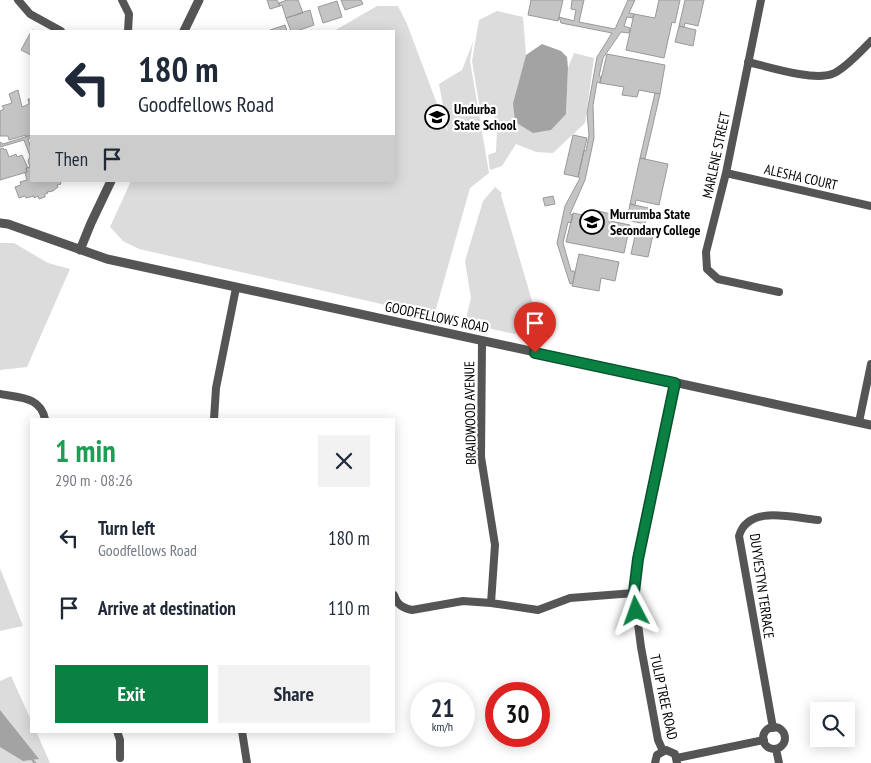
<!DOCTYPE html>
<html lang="en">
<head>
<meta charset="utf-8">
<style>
	:root { --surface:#fff; --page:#f2f2f3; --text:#1f2937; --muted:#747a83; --accent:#0b8043 }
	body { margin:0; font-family:"PT Sans Narrow",sans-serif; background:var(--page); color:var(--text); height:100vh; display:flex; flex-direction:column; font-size:19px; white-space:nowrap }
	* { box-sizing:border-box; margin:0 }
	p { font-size:16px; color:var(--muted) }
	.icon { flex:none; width:28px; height:28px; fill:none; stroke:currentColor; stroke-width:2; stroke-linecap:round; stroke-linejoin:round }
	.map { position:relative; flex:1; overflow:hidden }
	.side { position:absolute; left:30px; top:418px; width:365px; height:315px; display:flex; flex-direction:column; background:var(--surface); border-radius:0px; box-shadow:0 2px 12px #0003 }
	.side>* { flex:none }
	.hud { position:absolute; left:30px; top:30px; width:365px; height:152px; border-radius:0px; box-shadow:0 2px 12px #0003; background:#fff; color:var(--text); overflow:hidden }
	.tools { position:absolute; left:810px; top:702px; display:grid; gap:10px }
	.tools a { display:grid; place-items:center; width:45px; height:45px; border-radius:0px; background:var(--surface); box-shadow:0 2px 12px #0003; font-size:25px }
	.speed { position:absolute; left:410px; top:682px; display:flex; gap:10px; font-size:25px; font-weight:700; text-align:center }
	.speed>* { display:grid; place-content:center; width:65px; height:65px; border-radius:50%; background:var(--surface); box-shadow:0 2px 12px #0003; line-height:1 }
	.speed small { font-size:12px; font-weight:400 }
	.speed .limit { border:8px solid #d22; background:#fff; color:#111 }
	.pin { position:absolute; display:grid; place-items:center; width:42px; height:42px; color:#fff; margin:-51px -21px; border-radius:50% 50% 50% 0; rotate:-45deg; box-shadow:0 0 5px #0007 }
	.pin .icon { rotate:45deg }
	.me { position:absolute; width:55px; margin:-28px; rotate:356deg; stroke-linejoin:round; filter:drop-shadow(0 0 4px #0008) }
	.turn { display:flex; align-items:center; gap:18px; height:105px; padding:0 25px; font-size:22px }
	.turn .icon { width:65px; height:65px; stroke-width:2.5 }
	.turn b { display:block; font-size:35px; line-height:42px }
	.then { display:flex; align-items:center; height:48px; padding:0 25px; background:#0003; gap:10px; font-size:19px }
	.round { display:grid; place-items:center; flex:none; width:52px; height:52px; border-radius:0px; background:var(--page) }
	.headline { display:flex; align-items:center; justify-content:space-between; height:85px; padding:0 25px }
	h1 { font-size:30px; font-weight:700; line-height:38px; color:#1e9e55 }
	.action { display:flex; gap:10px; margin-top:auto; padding:10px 25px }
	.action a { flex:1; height:58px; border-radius:0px; background:var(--accent); color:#fff; font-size:20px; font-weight:700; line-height:58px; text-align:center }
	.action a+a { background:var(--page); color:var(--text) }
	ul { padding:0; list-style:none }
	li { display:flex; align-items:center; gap:15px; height:70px; padding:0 25px }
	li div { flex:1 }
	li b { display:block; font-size:19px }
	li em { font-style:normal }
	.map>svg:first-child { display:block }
	.green { fill:#dcdcdc }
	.water { fill:#a3a3a3 }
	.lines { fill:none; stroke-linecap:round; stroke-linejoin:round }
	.stream { stroke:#a3a3a3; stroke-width:2.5 }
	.building { fill:#c4c4c4; stroke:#999 }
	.minor { stroke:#555; stroke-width:8 }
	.tertiary { stroke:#555; stroke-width:9 }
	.route-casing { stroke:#07532c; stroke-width:12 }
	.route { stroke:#0b8043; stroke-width:9 }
	.labels { text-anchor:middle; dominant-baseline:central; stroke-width:4.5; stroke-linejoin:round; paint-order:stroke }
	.poi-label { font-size:14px; font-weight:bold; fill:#000; stroke:#fff; text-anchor:start }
	.street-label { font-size:14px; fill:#000; stroke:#fff }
</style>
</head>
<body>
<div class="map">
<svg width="871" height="763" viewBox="0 0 871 763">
	<rect width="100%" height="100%" fill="#fff"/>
	<path class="green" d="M377,6h21l9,18 41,109 -9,-49 23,-14 11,-28 -3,19 19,112 -19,15 -36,128 -295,-67 -16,-8 -13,-14 21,-46h263v-150h-60z
		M497,11l26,6 3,38 -13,48 53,11 2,-46 6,-15 20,5 -9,65 -32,30 -17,-1 -20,-8 -14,22 -12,4 -2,-15 8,-3 1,-22 -4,-17 -12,2 -9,-54 7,-41z
		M495,187l7,6 -1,2 36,123 -3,7 -19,9 -50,-11 6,-25 -6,-37 18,-60z
		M0,243h14l34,20 22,6 -43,98 -27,3z
		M0,568l23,58 -23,5z
		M11,676l20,44v11h5l14,32h-50v-82z"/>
	<path class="water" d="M542,44l19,7 6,6 1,11 -2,46 -15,16 -18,3 -18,-11 -2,-19 13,-48z
		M0,710l39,49 -16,2 -23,-14z"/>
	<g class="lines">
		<path class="stream" d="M31,758l4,5"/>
	</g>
	<path class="building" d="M267,0h10l3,6 -10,3z
		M287,0h11l5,13 -17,5 -4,-13 -2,1 -1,-3z
		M341,0h20l2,4 -18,6z
		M531,0h32l-5,21 -30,-6z
		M572,0h12l-5,22 36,7 13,-29h7l-6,13 5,1 -1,4 -6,-1 -3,9 6,2 -1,5 -8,-1 -18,26 -4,18 2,1 -1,6 -3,-1 -4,23 1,33 -9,42 -15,34 3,1 -2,8 -3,-1 -5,21 8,28h3l1,2 -2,10 -3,1 -13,-41 8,-37 15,-28 -2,-1 6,-27 2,1 3,-16 -2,-22 10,-56 15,-24 -51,-10 -2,-6 15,4 2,-11 -5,-1z
		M659,0h21l-5,23 -3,-1 -8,36 -38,-8 8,-36 21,4z
		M685,0h19l-6,26 -13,-3 -1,4 -5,-1z
		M337,1l5,16 -19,6 -5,-16z
		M310,10l4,15 -17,6h-6l-5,-13z
		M285,25l2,6h-17v-1z
		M679,26l17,4 -3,16 -18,-4z
		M32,30l3,1h-4v24l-10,-5z
		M607,54l58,11 -5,29 -21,-4 -2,7 -15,-2 2,-8 -24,-4z
		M18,90l4,17 7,-3 -1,-5h2l1,4v32l-5,2v-2l-17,5 -1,-4h-8v-25l4,-2 -2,-3 10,-3 -3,-9z
		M655,93l5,1 -15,65 -5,-1z
		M31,135v3l-3,1 3,9v19h-1l-2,-6 2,-5 -6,-16 -24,7v-5l3,2z
		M573,135l14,3 -9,39 -14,-3z
		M3,148l1,2 2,-1 3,8 7,-3 1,3 5,-2 6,13h-2l1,4 -27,8v-31z
		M640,158l28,6 -9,41 -23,-5 -1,5 -5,-1z
		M30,167h1v14h29l1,3 -4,1 1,2 -5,4 -6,1 1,1 -3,1v3l-6,2 -1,-3 -4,2v-2l-8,2 -1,-2 -6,2 -4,-11 6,-2 -1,-3 7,-2 -2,-7 2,-1 -1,-4z
		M553,196l2,8 -10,2 -2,-8z
		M630,204l18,4 -3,16 -18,-4z
		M598,211l13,3 -1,7 20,4 -6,28 -58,-11 7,-29 24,5z
		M637,227l17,3 -6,27 -17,-3z
		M579,254l40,8 -4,19 -14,-3 -2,13 -27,-5z"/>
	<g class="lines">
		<path class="minor" d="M18,0l12,14 31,17
			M122,0l7,14 -1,17
			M761,0l-35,173 -20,79 1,17 11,10 61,13
			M748,62c21,5 65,19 84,12 12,-4 30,-24 39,-33
			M726,173l145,33
			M482,341l-1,116 14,88 -4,58
			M0,394c19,4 40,2 45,25
			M214,419l2,-31 20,-100
			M859,422l12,-58
			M394,595c3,10 9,13 18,15l51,-9 28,2 47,7 32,-12 64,-5
			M763 738a11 11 0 1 1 22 0a11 11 0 1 1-22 0Z
			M773,728l-34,-192c9,-32 54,-18 79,-16
			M117,731l3,9v18
			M242,731l5,32
			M776,749l3,14
			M663,751l-5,-11 -17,-93 -7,-54 3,-34 38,-176
			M677,758l87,-18
			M655,763l2,-8 9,-5 9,4 2,9"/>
		<path class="tertiary" d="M184,31l15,-31
			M0,223l8,1 99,35 764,166
			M80,250l11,-27 20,-42"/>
	</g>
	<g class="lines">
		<g class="route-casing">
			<path id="route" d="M535,353l140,30 -37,176 -4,33 2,19"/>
		</g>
		<use href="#route" class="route"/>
	</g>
	<defs>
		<g id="school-ring" transform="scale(1.25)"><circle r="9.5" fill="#fff" stroke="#000" stroke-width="1.5"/><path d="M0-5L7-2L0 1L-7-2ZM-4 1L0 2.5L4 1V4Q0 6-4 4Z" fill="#000"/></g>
		<g id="university-ring" transform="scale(1.25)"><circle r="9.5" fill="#fff" stroke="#000" stroke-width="1.5"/><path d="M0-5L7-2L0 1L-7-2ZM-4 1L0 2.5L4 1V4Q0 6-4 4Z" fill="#000"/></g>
	</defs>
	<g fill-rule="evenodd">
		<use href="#school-ring" x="437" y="117"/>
		<use href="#university-ring" x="592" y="222"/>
	</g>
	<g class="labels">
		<g class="poi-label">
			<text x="454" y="109">Undurba<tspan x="454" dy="16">State School</tspan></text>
			<text x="610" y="214">Murrumba State<tspan x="610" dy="16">Secondary College</tspan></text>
		</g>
		<g class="street-label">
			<text transform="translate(716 155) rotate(-78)">MARLENE STREET</text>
			<text transform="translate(801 177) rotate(13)">ALESHA COURT</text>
			<text transform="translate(437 317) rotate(12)">GOODFELLOWS ROAD</text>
			<text transform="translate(470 413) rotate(-91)">BRAIDWOOD AVENUE</text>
			<text transform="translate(762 586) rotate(82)">DUYVESTYN TERRACE</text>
			<text transform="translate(664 697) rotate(78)">TULIP TREE ROAD</text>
		</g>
	</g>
</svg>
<div class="tools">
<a><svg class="icon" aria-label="search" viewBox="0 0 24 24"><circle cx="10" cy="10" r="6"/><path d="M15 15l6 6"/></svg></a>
</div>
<div class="speed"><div>21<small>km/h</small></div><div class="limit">30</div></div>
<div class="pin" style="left:535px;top:353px;background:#d93025"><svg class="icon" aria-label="arrive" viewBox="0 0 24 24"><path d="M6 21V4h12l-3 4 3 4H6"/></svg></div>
<svg class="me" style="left:636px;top:611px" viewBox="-20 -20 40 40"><path d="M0-17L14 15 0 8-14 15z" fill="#0b8043" stroke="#fff" stroke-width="4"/></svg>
<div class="hud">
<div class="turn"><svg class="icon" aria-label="left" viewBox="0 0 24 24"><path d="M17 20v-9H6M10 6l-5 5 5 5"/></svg><div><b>180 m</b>Goodfellows Road</div></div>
<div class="then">Then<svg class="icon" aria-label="arrive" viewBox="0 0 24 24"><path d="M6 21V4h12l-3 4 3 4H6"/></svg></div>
</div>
<section class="side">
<div class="headline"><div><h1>1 min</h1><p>290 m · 08:26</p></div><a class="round"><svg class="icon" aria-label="close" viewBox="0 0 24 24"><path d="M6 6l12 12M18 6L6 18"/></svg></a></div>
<ul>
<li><svg class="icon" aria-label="left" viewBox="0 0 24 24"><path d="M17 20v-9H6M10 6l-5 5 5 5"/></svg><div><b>Turn left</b><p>Goodfellows Road</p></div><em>180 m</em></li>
<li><svg class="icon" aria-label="arrive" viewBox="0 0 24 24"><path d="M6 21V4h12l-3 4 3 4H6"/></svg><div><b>Arrive at destination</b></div><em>110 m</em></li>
</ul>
<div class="action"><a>Exit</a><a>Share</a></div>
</section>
</div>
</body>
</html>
